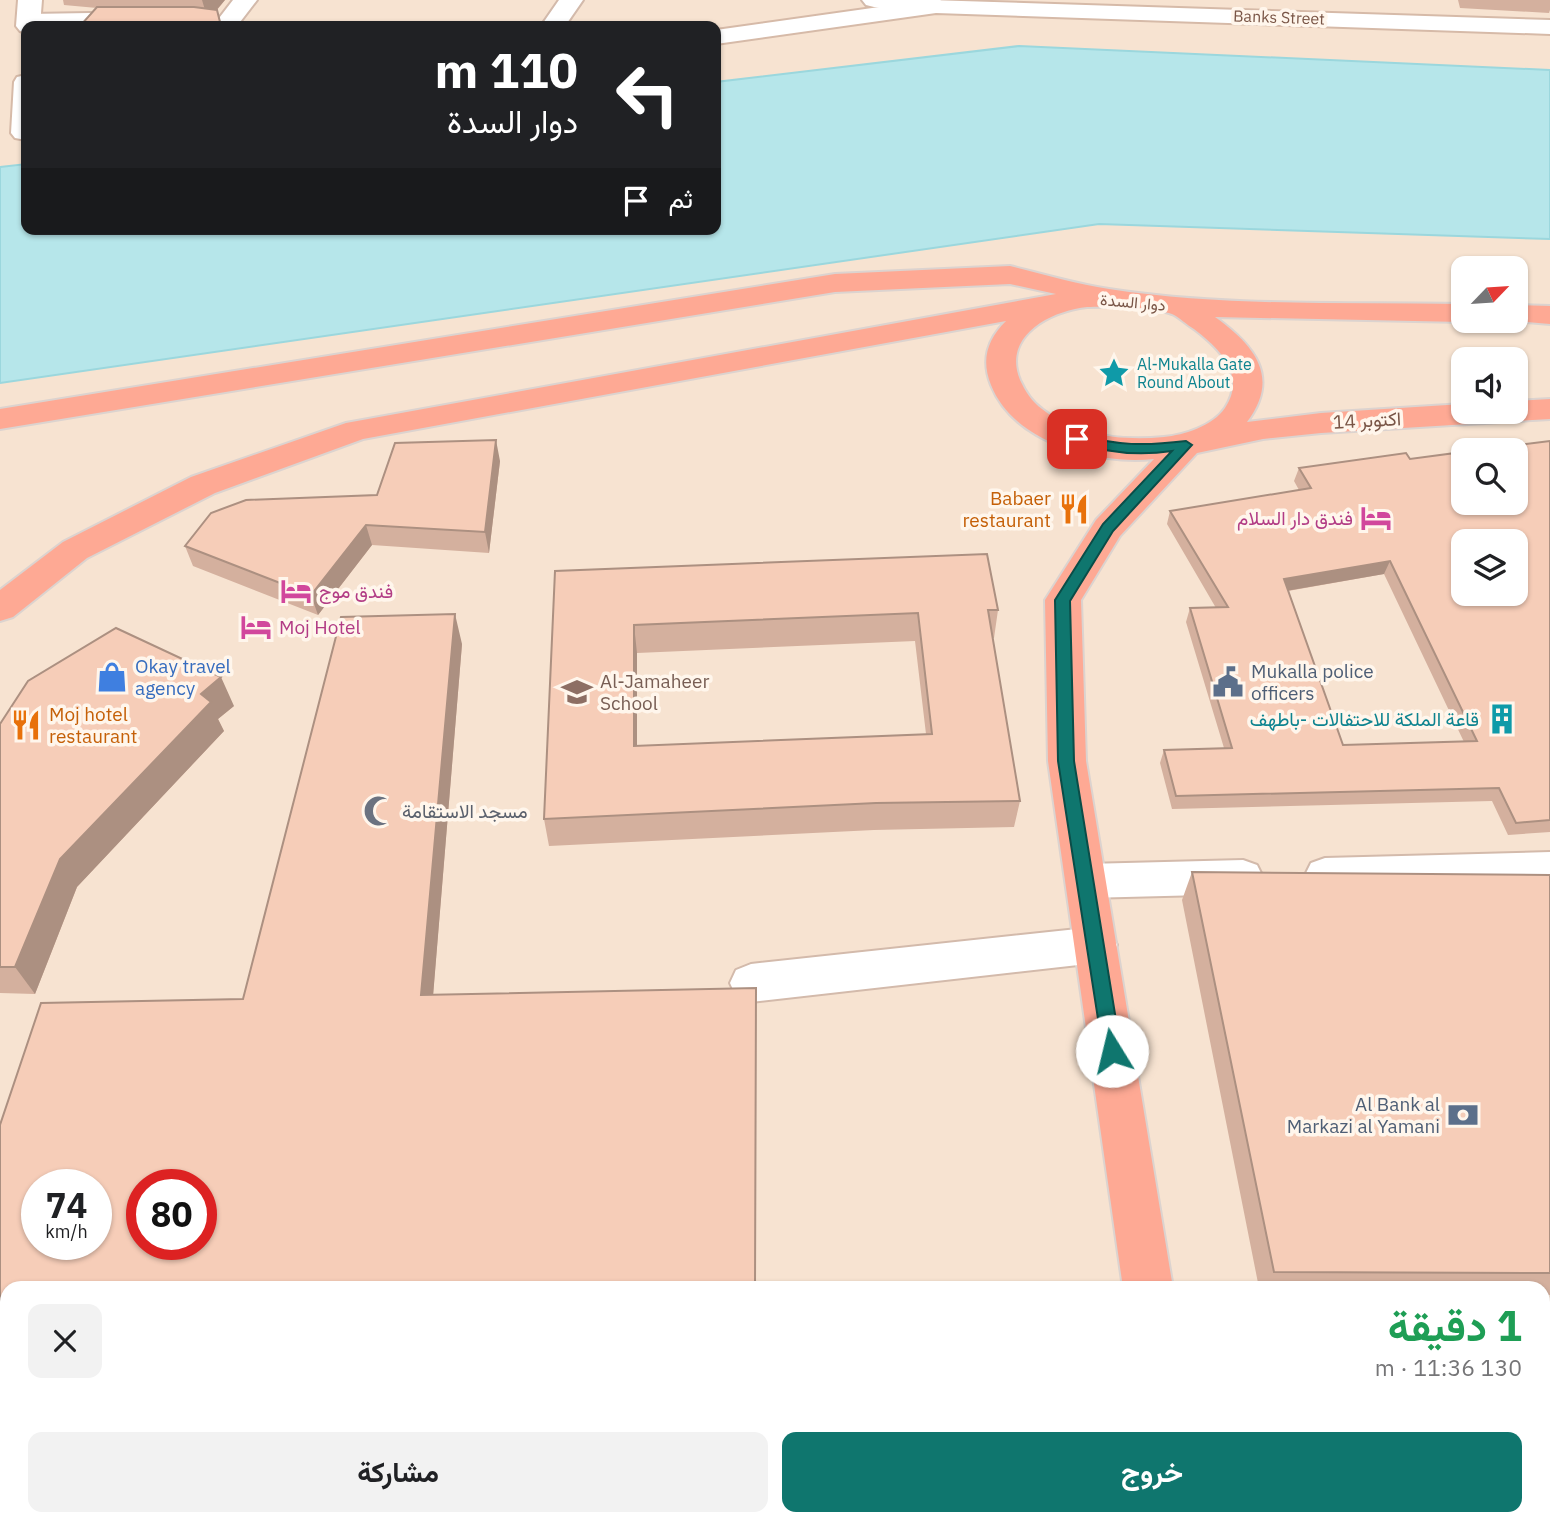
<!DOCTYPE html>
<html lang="ar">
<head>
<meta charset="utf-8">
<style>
	:root { --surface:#fff; --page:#f2f2f2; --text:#202124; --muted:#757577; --accent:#0f766e }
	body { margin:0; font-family:"IBM Plex Sans",Vazirmatn,sans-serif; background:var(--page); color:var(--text); direction:rtl; height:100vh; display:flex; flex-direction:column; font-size:26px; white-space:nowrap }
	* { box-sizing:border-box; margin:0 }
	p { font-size:23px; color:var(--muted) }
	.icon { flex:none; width:38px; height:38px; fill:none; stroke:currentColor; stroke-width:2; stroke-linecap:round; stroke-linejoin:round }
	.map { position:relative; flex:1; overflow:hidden; direction:ltr }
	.sheet { position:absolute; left:0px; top:1281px; width:1550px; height:245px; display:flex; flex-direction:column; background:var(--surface); border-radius:21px 21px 0 0; box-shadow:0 2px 5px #0004; direction:rtl }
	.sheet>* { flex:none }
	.guide { position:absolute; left:21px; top:21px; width:700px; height:214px; border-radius:14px; box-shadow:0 2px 5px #0004; direction:rtl; background:#202124; color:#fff; overflow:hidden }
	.needle { width:46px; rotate:65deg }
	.tools { position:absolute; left:1451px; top:256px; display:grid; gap:14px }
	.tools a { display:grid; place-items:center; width:77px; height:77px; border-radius:14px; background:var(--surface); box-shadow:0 2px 5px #0004; font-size:35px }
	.speed { position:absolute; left:21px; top:1169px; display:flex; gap:14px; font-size:35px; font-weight:700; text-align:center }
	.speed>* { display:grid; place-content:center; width:91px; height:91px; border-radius:50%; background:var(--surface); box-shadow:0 2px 5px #0004; line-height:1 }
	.speed small { font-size:18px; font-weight:400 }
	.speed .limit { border:10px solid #d22; background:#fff; color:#111 }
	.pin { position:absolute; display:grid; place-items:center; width:60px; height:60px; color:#fff; margin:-30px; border-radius:14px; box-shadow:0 4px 10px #0006 }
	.me { position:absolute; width:77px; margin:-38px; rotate:351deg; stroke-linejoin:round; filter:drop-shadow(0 0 5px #0008) }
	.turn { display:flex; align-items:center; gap:24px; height:147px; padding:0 28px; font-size:32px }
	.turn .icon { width:91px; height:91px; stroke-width:2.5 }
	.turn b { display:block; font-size:49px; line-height:60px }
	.then { display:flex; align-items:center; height:66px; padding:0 28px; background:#0003; gap:14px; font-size:26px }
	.round { display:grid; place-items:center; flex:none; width:74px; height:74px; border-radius:14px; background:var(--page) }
	.headline { display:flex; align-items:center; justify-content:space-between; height:119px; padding:0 28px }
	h1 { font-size:42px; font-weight:700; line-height:52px; color:#1e9e55 }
	.button { display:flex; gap:14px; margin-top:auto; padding:14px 28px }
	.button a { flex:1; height:80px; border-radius:14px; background:var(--accent); color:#fff; font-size:28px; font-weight:700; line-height:80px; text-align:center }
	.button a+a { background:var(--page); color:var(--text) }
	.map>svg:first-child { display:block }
	.residential { fill:#f7e3d1; fill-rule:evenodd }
	.water { fill:#b6e6ea; stroke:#9bd7dd; stroke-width:2 }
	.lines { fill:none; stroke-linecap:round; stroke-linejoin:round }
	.lane-casing { stroke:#d3baab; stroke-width:3 }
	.street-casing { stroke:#d3baab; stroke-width:4 }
	.secondary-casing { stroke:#d6baa8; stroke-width:4 }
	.highway-casing { stroke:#dcd3cf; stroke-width:4 }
	.lane { fill:#fff; fill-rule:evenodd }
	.street { fill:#fff; fill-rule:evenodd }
	.secondary { fill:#fff; fill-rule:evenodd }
	.highway { fill:#fea994; fill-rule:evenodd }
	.wall { fill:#d4b09e; fill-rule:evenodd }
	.shaded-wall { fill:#ac9081 }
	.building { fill:#f6cdb8; stroke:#ac9081; stroke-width:2; fill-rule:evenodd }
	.route { fill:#0f766e; stroke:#0a4d48; stroke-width:2 }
	.labels { text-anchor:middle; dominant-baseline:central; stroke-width:7; stroke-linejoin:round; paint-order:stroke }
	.far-street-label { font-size:16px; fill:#795546; stroke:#fff6ec }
	.far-culture-label { font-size:16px; fill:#0d838f; stroke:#fff6ec; text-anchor:start }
	.street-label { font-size:19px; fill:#795546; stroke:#fff6ec }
	.food-label { font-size:19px; fill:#c56008; stroke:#fff6ec; text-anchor:end }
	.hotel-label { font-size:19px; fill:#b23c85; stroke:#fff6ec; text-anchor:start }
	.shop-label { font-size:19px; fill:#366cbe; stroke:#fff6ec; text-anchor:start }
	.service-label { font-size:19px; fill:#4e5e75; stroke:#fff6ec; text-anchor:start }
	.education-label { font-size:19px; fill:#785e54; stroke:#fff6ec; text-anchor:start }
	.culture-label { font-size:19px; fill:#0d838f; stroke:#fff6ec; text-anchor:end }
	.worship-label { font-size:19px; fill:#5b616d; stroke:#fff6ec; text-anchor:start }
</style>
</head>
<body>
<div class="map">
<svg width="1550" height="1526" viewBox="0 0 1550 1526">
	<rect width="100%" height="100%" fill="#fef2e3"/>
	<path class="residential" d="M0,0h1550v1526h-1550zM26,26h690v203h-690zM1463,268h53v52h-53zM1463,359h53v52h-53zM1463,450h53v52h-53zM1463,541h53v52h-53zM37,1185h59v59h-59zM142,1185h59v59h-59zM7,1288h1537v231h-1537z"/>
	<path class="water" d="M1019,46l531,24v169l-451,-15 -1099,159v-216l26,-3v65h690v-147z"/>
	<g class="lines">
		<g class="lane-casing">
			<path id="lane" d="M520,1519h33l-3,7h-33z
				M945,1519h32l3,7h-32z"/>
		</g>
		<g class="street-casing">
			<path id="street" d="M233,0h24l-20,26h-24z
				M559,0h24l-18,26h-24z
				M862,0h78l8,6 -4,5 -8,2 -62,-6 -8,-2z
				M90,13l107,6 8,2 4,5 -183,1 -9,-6 4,-5 8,-2z
				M1550,852v34l-225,6 -14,-5 -6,-12 6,-12 14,-5z
				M1243,860l14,5 6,12 -6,12 -14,5 -157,4 -14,-5 -6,-12 6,-12 14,-5z
				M1096,927l15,5 6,13 -6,13 -15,5 -345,39 -15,-6 -6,-13 6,-13 15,-6z"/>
		</g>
		<g class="secondary-casing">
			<path id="secondary" d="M18,0h24l-2,26h-14v7l-6,-2 -4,-5z
				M929,0l621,20v14l-614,-21 -220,31v-14z
				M26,75v65l-11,-2 -4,-5 3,-51 3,-5z"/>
		</g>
		<g class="highway-casing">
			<path id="highway" d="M1010,266c33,8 66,18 99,23 117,18 237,13 354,15v16h6l-6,2 -248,-5c39,28 66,60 32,105l74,-9 142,-9v7h53v-10l34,-2v20l-229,14 -58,6 -66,14 -77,83 -39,64 5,161 87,527h-50l-75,-527 -3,-161 51,-80 58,-61c-57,6 -140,-16 -163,-74 -10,-25 -4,-45 15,-64l-643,118 -148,54 -128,65 -74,59 -13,4v-31l63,-48 128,-65 155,-54 710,-129 -46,-10 -175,8 -835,137v-20l835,-135zM1087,307c21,-1 66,0 85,7 7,3 15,11 22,15 25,19 53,46 31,79 -12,18 -41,27 -61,29 -42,4 -88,-1 -122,-28 -10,-7 -17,-18 -22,-29 -18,-44 30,-69 67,-73z
				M1516,305l34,1v18l-44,-4h10z
				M1157,1519h54l1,7h-54z"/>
		</g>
		<use href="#lane" class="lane"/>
		<use href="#street" class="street"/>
		<use href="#secondary" class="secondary"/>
		<use href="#highway" class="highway"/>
	</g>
	<path class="wall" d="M63,0h162l-8,10 5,16h-142l17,-18 -33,-3z
		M1458,0h92v10l-1,3 -89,-5z
		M1550,441v391l-42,3 -16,-34 -320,8 -12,-46 4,-13 60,-2 -38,-126 4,-14h26l-49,-84 3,-13 129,-21 -5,-9 5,-13 111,-9zM1384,574l80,168 -121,3 -55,-154z
		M500,461l-11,92 -117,-8 -54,70 -125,-49 -8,-20 192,-51z
		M555,571l443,39 -4,28h-1l27,163 -6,26 -140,3 -325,16 -5,-27zM915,641l11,93 -289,12v-93z
		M462,644l-29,351 324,20 -750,273v95h-7v-258l243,-126z
		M234,706l-16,13 6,12 -147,156 -42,107 -35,-1v-269z
		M1192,872l358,3v420h-6v-7h-285l-77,-388z
		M1355,1519h189l6,7h-193z"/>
	<path class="shaded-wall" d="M202,0h23l-17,20z
		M496,440l4,21 -11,92 -4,-21z
		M366,525l6,20 -54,70 -7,-20z
		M1390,561l-6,13 -104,18 4,-13z
		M455,614l7,30 -31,377 -10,-26z
		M634,625l3,28v121l-3,-28z
		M221,677l13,29 -16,13 6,12 -147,156 -42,107 -20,-27 45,-108 141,-165z
		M756,988v300h-1z"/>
	<path class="building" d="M97,7h97l23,3 4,16h-141z
		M496,440l-11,92 -119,-7 -55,70 -126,-49 26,-33 35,-13 131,-5 18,-52z
		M1550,441v379l-34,3 -17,-35 -323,8 -12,-46 68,-2 -42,-140 38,-1 -58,-96 141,-23 -12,-20 107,-15 4,6 53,-7v50h53v-52h-36zM1463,541h53v52h-53zM1390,561l87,180 -134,4 -59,-166z
		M987,554l11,56h-10l32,191 -144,2 -332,16 11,-248zM918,613l14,121 -298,12v-121z
		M455,614l-34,381 335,-7 -1,300h-748v75h-7v-238l41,-122 202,-4 98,-382zM37,1185h59v59h-59zM142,1185h59v59h-59z
		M116,628l105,49 -20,17 10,8 -151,157 -45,108h-15v-243l28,-43z
		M1192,872l358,3v398l-276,-1z
		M1544,1486h6v40h-170l-2,-7h166z
		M630,1519h226v7h-226z"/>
	<path class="route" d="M1077,434c40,12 68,12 109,7l6,4 -79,86 -43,70 4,160 47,290 -3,5 -6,3 -7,-3 -2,-5 -45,-290 -3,-161 48,-76 69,-73c-34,5 -66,2 -99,-9l-2,-3z"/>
	<defs>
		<g id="sight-bare" transform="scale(2.415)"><path d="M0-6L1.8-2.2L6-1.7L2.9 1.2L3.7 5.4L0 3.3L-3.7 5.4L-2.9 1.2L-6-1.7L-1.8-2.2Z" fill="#0f9aa8" stroke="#fff6ec" stroke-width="2.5" paint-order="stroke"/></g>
		<g id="restaurant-bare" transform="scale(2.415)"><path d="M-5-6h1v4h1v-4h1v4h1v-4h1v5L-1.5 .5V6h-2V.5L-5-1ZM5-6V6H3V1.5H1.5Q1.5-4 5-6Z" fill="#e8710a" stroke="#fff6ec" stroke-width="2.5" paint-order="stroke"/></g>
		<g id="hotel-bare" transform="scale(2.415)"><path d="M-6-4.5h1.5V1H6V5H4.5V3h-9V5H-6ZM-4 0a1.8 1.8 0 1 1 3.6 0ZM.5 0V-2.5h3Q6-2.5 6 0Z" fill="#d1479c" stroke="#fff6ec" stroke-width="2.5" paint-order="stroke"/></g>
		<g id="shop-bare" transform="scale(2.415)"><path d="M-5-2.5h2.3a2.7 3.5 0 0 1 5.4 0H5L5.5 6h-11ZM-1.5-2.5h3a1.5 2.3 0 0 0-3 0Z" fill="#3f7fe0" stroke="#fff6ec" stroke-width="2.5" paint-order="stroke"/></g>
		<g id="civic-bare" transform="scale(2.415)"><path d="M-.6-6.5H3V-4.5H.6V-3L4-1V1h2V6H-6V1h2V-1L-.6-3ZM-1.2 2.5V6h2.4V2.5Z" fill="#5c6f8a" stroke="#fff6ec" stroke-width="2.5" paint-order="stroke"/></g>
		<g id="school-bare" transform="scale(2.415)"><path d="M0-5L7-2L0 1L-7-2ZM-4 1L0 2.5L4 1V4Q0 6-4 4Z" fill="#8d6e63" stroke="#fff6ec" stroke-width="2.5" paint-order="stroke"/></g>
		<g id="building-bare" transform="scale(2.415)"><path d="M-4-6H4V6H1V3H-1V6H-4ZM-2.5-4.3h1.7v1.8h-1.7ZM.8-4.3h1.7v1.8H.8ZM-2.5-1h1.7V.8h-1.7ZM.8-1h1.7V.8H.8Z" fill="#0f9aa8" stroke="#fff6ec" stroke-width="2.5" paint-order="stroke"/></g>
		<g id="mosque-bare" transform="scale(2.415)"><path d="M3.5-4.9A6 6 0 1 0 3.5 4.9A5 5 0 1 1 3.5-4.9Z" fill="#6b7280" stroke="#fff6ec" stroke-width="2.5" paint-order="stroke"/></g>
		<g id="bank-bare" transform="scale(2.415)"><path d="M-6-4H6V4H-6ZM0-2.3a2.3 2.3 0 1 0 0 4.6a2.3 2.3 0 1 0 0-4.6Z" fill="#5c6f8a" stroke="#fff6ec" stroke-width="2.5" paint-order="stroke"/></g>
	</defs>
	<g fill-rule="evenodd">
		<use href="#sight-bare" x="1114" y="373"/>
		<use href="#restaurant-bare" x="1074" y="509"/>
		<use href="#hotel-bare" x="1376" y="518"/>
		<use href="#hotel-bare" x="296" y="591"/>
		<use href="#hotel-bare" x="256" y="627"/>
		<use href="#shop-bare" x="112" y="677"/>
		<use href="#civic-bare" x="1228" y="682"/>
		<use href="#school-bare" x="577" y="692"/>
		<use href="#building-bare" x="1502" y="719"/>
		<use href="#restaurant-bare" x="26" y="725"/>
		<use href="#mosque-bare" x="379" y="811"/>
		<use href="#bank-bare" x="1463" y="1115"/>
	</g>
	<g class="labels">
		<g class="far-street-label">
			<text transform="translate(1279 17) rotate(2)">Banks Street</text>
			<text transform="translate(1133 302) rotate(5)">دوار السدة</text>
		</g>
		<g class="far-culture-label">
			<text x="1137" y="364">Al-Mukalla Gate<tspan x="1137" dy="18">Round About</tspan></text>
		</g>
		<g class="street-label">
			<text transform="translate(1367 420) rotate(-3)">14 اكتوبر</text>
		</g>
		<g class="food-label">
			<text x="1051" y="498">Babaer<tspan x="1051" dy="22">restaurant</tspan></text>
			<text x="49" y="714" text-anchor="start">Moj hotel<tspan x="49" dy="22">restaurant</tspan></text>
		</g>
		<g class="hotel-label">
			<text x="1353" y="518" text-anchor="end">فندق دار السلام</text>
			<text x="319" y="591">فندق موج</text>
			<text x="279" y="627">Moj Hotel</text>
		</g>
		<g class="shop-label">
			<text x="135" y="666">Okay travel<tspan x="135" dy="22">agency</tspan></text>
		</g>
		<g class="service-label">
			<text x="1251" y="671">Mukalla police<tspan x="1251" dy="22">officers</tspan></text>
			<text x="1440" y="1104" text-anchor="end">Al Bank al<tspan x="1440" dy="22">Markazi al Yamani</tspan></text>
		</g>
		<g class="education-label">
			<text x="600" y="681">Al-Jamaheer<tspan x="600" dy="22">School</tspan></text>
		</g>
		<g class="culture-label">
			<text x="1479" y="719">قاعة الملكة للاحتفالات -باطهف</text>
		</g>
		<g class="worship-label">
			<text x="402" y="811">مسجد الاستقامة</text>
		</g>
	</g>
</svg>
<div class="tools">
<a><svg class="needle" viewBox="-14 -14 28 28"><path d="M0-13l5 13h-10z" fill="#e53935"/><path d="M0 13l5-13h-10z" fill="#757577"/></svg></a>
<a><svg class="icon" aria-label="sound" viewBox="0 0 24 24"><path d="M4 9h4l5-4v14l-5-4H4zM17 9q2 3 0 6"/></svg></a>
<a><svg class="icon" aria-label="search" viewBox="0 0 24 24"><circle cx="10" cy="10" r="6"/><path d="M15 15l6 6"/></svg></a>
<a><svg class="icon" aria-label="layers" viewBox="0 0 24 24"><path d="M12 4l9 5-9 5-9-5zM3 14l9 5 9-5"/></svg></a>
</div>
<div class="speed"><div>74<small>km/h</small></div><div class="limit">80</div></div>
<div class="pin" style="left:1077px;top:439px;background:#d93025"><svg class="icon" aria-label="arrive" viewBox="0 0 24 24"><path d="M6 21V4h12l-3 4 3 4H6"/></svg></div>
<svg class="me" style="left:1112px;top:1051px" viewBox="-20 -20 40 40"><circle r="19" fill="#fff"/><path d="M0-13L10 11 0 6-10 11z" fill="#0f766e"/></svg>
<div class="guide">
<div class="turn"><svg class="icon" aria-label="left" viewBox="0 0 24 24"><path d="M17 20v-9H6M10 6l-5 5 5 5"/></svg><div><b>110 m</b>دوار السدة</div></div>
<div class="then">ثم<svg class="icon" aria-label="arrive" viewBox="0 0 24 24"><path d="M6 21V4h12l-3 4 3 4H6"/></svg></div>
</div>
<section class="sheet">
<div class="headline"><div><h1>1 دقيقة</h1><p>130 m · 11:36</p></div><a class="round"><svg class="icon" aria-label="close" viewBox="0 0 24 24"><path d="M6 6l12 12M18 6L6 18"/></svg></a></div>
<div class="button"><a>خروج</a><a>مشاركة</a></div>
</section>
</div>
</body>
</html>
